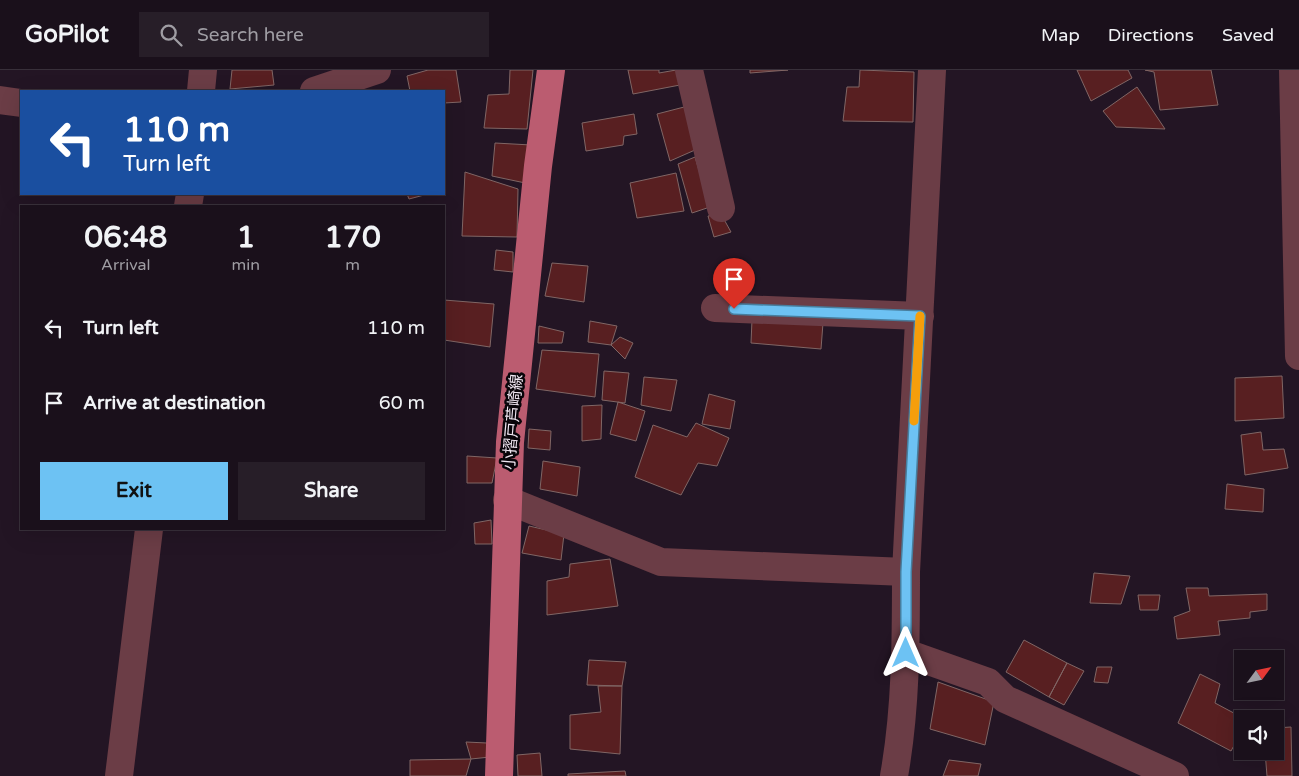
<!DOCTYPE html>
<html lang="en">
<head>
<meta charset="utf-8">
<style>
	:root { --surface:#1a101b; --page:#271e28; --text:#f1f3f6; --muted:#9f9da3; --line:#38303a; --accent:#6dc2f3 }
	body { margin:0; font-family:"Varela Round","Noto Sans JP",sans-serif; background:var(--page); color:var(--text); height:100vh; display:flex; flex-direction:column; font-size:19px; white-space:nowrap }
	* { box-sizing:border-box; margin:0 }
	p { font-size:16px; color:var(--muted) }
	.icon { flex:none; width:28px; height:28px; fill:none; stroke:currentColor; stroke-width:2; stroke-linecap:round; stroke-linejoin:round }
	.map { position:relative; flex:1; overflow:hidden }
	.details { position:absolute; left:20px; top:135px; width:425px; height:325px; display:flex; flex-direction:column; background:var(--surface); border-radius:0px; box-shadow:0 5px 20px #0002,0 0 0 1px var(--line) }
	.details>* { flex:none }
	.guide { position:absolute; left:20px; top:20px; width:425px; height:105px; border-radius:0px; box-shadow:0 5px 20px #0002,0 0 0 1px var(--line); background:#1a4fa0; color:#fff; overflow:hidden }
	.needle { width:32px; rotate:57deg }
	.tools { position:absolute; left:1234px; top:580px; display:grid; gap:10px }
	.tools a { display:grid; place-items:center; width:50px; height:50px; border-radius:0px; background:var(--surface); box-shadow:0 5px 20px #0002,0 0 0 1px var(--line); font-size:25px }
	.pin { position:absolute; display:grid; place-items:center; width:42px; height:42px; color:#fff; margin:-51px -21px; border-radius:50% 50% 50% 0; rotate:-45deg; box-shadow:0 0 5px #0007 }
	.pin .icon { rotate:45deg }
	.me { position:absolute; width:55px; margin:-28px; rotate:0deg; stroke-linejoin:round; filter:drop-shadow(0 0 4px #0008) }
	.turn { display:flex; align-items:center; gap:18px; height:105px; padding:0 20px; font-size:22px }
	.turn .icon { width:65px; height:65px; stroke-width:2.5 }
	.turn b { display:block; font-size:35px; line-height:42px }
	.eta { display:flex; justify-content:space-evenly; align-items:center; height:85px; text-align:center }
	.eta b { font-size:30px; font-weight:700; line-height:35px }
	.primary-button { display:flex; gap:10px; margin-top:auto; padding:10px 20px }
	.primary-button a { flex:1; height:58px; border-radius:0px; background:var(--accent); color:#111; font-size:20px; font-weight:700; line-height:58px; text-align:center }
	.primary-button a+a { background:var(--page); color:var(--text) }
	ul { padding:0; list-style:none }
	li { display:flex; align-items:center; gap:15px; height:75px; padding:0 20px }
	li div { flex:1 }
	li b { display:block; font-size:19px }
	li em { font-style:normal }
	header { display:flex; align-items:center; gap:30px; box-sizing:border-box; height:70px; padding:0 25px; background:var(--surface); border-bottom:1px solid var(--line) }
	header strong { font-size:24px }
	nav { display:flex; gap:28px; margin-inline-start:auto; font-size:18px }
	.search { width:350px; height:45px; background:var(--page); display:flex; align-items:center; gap:12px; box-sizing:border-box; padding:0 18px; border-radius:0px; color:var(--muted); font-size:19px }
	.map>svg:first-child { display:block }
	.building { fill:#581f21; stroke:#806665 }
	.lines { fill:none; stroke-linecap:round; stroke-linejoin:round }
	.minor { stroke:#6b3d46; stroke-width:28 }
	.major { stroke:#bb5c70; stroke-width:28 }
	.route-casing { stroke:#477e9e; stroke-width:12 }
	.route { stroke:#6dc2f3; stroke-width:9 }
	.slow { stroke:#f59e0b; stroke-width:9 }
	.labels { text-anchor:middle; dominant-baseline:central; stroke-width:5; stroke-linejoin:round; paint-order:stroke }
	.street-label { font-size:16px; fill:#f0e6f1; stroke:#090409 }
</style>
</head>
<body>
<header>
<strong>GoPilot</strong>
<div class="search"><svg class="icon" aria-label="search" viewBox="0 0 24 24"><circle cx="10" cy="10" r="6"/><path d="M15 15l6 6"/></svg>Search here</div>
<nav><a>Map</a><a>Directions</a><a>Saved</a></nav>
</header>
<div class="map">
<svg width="1299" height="706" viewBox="0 0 1299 706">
	<rect width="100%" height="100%" fill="#231524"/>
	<path class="building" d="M232,0h40l2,15 -44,4z
		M428,0h28l5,32 -17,1v-12h-34l-3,-15z
		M510,0h23l-6,59 -43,-1 4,-33 21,-1z
		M628,0h31v3l17,-3 4,15 -47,9z
		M750,0h38l-38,3z
		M860,0l54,2 -1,50 -70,-1 4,-34h12z
		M1077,0h51l4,8 -41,23z
		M1145,0h66l7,35 -58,5 -6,-38z
		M1137,17l28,42 -49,-2 -13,-16z
		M688,36l7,44 -25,11 -13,-47z
		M634,44l3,20 -13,2 -1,9 -37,6 -4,-28z
		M495,73l36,2 -1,39 -38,-8z
		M695,87l15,50 -18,6 -14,-49z
		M465,102l53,17 -1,48 -55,-1z
		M676,103l8,38 -47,7 -7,-35z
		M407,124h21l-19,5z
		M721,144l10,18 -17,5 -6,-21z
		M496,180l17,2v20l-19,-2z
		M552,193l36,3 -4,36 -39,-6z
		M444,230l50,4 -4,43 -46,-7z
		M752,250l71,3 -2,26 -70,-6z
		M590,251l27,5 -6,19 -23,-3z
		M539,256l25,6 -2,11h-24z
		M620,267l13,6 -8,16 -14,-14z
		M542,280l57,4 -4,43 -59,-8z
		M604,301l25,2 -4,30 -23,-3z
		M1282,306l2,42 -49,3v-43z
		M644,307l33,3 -6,31 -30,-6z
		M709,324l26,7 -5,28 -28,-5z
		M618,332l27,9 -9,30 -26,-7z
		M602,335l-1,34 -19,2v-35z
		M696,353l33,15 -12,28 -19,-3 -17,32 -46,-18 18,-52 34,12z
		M529,359l22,2 -1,19 -22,-2z
		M1261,362l2,18 21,-1 4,19 -43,7 -4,-40z
		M467,386l30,2 -5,25h-25z
		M543,391l37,6 -3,29 -37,-7z
		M1227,414l37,5 -1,23 -38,-3z
		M491,450l1,24h-17l-1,-21z
		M529,456l35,8 -3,26 -39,-7z
		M610,489l8,47 -71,9v-34l22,-4 1,-13z
		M1094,503l36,3 -9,28 -31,-1z
		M1186,518h22l1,8 58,-2v16l-17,2v6l-32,3 2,14 -43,4 -3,-22 16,-6z
		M1138,525h22l-2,15h-18z
		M1024,570l43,23 -18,34 -43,-25z
		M589,590l37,2 -4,24 -35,-1z
		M1067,593l17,8 -20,34 -15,-8z
		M1097,597h15l-4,16 -14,-1z
		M1200,604l20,10 -5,19 30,16h-3v12l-11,20 -53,-28z
		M938,612l56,20 -9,43 -55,-16z
		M598,616h24l-2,68 -50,-5v-34l31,-3z
		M1291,657l1,49h-25l-2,-25h10v-23z
		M466,672l21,1 3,14 -19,2z
		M540,683l2,23h-24l-1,-21z
		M471,689l-5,17h-56v-16z
		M949,690l32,4 -3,12h-35z
		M625,701l1,5h-58v-2z"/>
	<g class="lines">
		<path class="minor" d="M689,0l32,138
			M1293,0l6,286
			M201,21l2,-21
			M314,21l63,-21
			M0,30l21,3
			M188,136l2,-12
			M715,238l205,8
			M507,430l154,62 245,10
			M906,583l82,29 17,17 170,77
			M119,706l30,-247
			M894,706c12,-67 12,-136 12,-204l26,-502"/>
		<path class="major" d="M499,706l11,-334 28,-276 13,-96"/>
	</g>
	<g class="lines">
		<g class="route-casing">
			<path id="route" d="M734,239l186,7 -14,256v81"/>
		</g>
		<use href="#route" class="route"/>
		<path class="slow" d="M914,351l6,-105"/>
	</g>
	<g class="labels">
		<g class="street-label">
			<text transform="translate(513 352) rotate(-85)">小摺戸芦崎線</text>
		</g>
	</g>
</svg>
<div class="tools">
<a><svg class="needle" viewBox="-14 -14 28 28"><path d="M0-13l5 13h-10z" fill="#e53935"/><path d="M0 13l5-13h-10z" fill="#9f9da3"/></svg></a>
<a><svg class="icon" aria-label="sound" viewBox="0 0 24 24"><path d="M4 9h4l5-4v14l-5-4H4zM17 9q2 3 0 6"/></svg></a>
</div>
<div class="pin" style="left:734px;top:239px;background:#d93025"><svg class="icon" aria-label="arrive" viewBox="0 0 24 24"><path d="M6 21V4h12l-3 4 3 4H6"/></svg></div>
<svg class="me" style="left:906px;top:583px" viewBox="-20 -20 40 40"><path d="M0-17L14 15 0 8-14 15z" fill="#6dc2f3" stroke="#fff" stroke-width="4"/></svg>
<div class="guide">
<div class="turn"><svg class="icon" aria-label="left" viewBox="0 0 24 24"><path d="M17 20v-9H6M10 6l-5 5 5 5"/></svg><div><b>110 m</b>Turn left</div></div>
</div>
<section class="details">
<div class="eta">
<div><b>06:48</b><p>Arrival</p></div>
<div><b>1</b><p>min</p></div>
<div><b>170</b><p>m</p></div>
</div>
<ul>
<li><svg class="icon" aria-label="left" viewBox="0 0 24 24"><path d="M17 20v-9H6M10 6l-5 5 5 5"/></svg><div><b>Turn left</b></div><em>110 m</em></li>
<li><svg class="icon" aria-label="arrive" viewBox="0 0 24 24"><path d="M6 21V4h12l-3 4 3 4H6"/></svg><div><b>Arrive at destination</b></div><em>60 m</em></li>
</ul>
<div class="primary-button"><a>Exit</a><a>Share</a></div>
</section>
</div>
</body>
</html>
